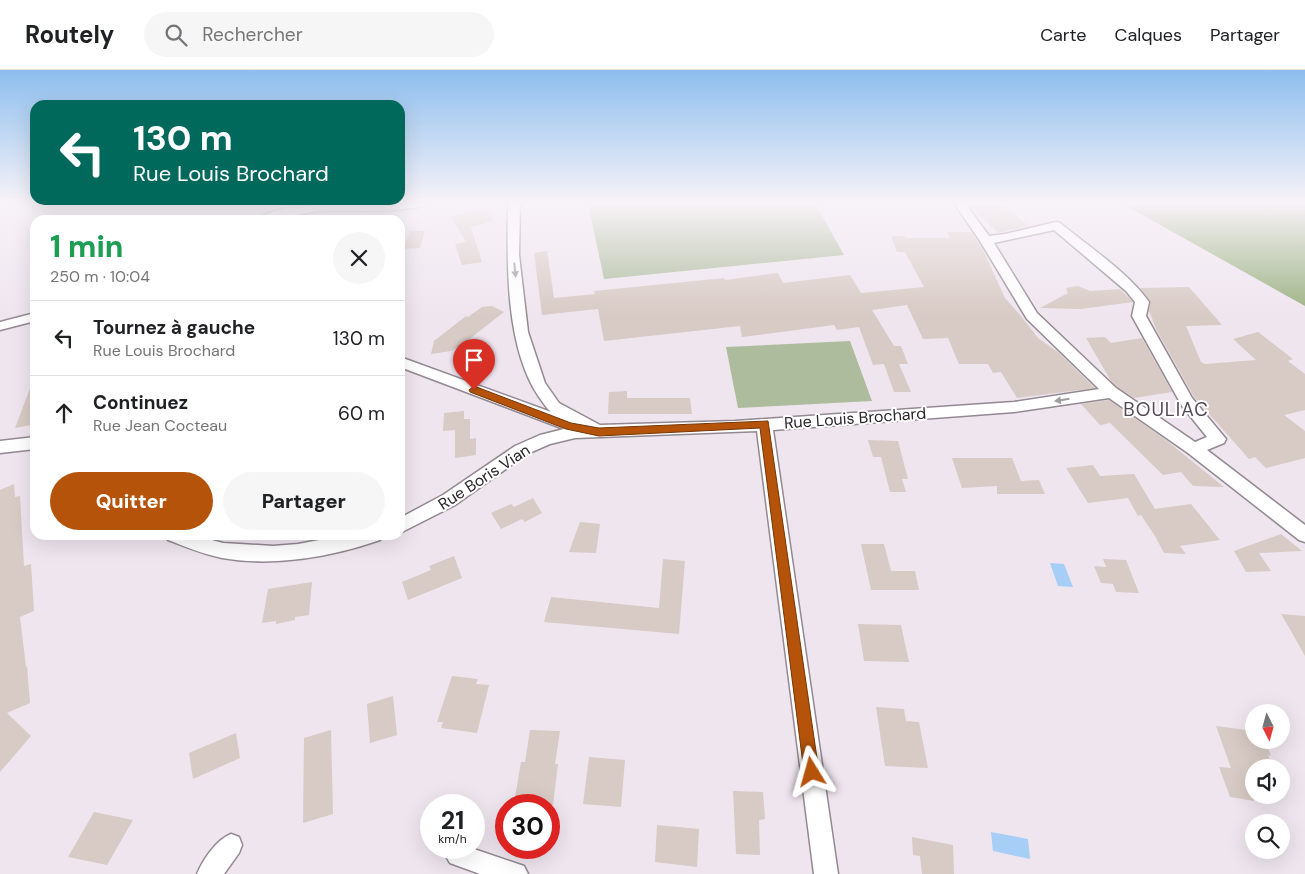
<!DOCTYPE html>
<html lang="fr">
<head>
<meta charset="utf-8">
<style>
	:root { --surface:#fff; --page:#f6f6f6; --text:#202124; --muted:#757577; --line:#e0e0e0; --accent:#b45309 }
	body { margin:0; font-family:"DM Sans",sans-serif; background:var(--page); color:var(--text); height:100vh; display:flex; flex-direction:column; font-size:19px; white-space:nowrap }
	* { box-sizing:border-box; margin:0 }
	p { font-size:16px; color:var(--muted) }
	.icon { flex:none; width:28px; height:28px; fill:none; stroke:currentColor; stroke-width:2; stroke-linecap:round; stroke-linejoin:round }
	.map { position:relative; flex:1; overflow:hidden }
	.side { position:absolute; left:30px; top:145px; width:375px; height:325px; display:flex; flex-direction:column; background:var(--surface); border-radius:15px; box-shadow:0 5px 20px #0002 }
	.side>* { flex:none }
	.top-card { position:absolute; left:30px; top:30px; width:375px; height:105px; border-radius:15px; box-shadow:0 5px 20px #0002; background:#00695c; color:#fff; overflow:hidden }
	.needle { width:32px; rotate:174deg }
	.fabs { position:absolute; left:1245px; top:634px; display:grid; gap:10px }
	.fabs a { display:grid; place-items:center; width:45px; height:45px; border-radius:50%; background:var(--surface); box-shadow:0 5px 20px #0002; font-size:25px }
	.speed { position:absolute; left:420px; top:724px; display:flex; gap:10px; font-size:25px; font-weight:700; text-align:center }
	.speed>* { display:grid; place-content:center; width:65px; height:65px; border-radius:50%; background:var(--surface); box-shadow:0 5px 20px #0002; line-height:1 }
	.speed small { font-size:12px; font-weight:400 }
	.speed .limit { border:8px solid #d22; background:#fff; color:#111 }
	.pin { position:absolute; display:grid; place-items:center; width:42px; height:42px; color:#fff; margin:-51px -21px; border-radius:50% 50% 50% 0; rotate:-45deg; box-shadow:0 0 5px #0007 }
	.pin .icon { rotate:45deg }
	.me { position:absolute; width:55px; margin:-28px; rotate:352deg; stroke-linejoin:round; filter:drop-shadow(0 0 4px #0008) }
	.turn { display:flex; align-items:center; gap:18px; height:105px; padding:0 20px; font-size:22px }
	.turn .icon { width:65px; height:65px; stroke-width:2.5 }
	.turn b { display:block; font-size:35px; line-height:42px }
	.round { display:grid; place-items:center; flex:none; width:52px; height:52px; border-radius:26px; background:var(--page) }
	.overview { display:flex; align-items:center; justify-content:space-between; height:85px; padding:0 20px }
	h1 { font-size:30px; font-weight:800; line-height:38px; color:#1e9e55 }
	.cta { display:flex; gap:10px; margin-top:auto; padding:10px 20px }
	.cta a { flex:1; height:58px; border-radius:30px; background:var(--accent); color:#fff; font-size:20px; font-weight:800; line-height:58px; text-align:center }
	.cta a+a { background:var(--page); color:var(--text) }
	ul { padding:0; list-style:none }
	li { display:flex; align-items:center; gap:15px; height:75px; padding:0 20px; border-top:1px solid var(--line) }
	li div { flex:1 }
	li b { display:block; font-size:19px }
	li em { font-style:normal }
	header { display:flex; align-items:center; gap:30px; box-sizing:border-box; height:70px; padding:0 25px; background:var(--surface); border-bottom:1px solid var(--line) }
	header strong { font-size:24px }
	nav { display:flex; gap:28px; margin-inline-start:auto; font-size:18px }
	.search { width:350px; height:45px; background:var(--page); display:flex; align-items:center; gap:12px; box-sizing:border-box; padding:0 18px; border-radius:28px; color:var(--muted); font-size:19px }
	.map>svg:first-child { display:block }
	.green { fill:#adbc9d }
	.forest { fill:#9bb282 }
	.water { fill:#a6cef7 }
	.building { fill:#d8cac4 }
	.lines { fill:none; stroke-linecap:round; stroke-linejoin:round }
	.street-casing { stroke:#938992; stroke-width:3 }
	.street { fill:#fff; fill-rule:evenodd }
	.oneway { fill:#9f9e9f }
	.route { fill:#b45309; stroke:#753606 }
	.labels { text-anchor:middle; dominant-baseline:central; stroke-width:4; stroke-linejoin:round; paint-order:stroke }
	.street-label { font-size:16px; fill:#2a272a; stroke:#fff }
	.quarter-label { font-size:19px; letter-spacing:1px; fill:#534b53; stroke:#fff }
</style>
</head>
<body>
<header>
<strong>Routely</strong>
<div class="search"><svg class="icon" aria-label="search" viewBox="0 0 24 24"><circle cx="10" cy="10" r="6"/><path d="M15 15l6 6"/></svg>Rechercher</div>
<nav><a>Carte</a><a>Calques</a><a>Partager</a></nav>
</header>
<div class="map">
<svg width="1305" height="804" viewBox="0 0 1305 804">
	<rect width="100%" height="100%" fill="#efe5ef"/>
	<path class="green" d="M588,133h227l29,52 -240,24z
		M850,271l22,60 -134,7 -12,-61z"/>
	<path class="forest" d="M1121,133h184v103z"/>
	<path class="water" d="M1050,493l14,1 9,23 -15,-1z
		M991,762l37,7 2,20 -37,-8z"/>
	<path class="building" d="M968,133h32l29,23 -31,7z
		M485,138l9,13 -23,6 11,35 -20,3 -7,-21 11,-2 -15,-25z
		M410,161h15l-5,17 -17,1z
		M947,162h24l11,16 23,50 15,17 18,23 20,14 37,36 -78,10 -16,-26 -8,1 -5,-9h-29l-11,-26 -25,1 -16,-34 -35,5 22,36h7l7,18h-9l12,28h-17l-10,-28 -11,1 -14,-38 -22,3 -3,-5 -92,12 -2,-11 -136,15 -6,-32 -56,6 -8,-62 13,-2 7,47 41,-4 -1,-3 130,-13 1,2 53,-7 5,10 67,-8 11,18 63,-6 -19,-35h-8l-6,-16h14l1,2h44z
		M1078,216l12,5 30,-2 13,13 -52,7 -41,-1 28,-15 -2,-5z
		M1189,217l33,38 -36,1 15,36 4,2 51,-4 -23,-21 25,-7 35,27 -5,2 17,13v36l-21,5 21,16v27l-39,10 -11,-11 -6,2 -55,-62 -37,-66 -8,-20 1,-10 -10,-13z
		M492,236l12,6 -37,29 -16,10 -20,3 3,-13 32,-25 2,1 14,-10z
		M1105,267l6,6 31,-5 30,54 -38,6 -17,-11 -6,-6 -25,-43z
		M34,308l1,42 -4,5 -16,3z
		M627,321v7h63l2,16h-84l1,-22z
		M1109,330l58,41 57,46 -31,-1 -12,-14 -18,3 -53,-52 -10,2 -19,-21z
		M464,341v8h6v20l6,-1v17l-21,3v-28l-12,1 1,-18z
		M868,370l30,1 10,38h-6l4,13h-16l-9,-35h-8z
		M952,388h60l9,23 18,-1 6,14h-48v-8l-35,2z
		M1093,395l7,11 34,-2 21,35 36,-5 29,36 -40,6 6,8 -22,-1 -9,-17 -14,-21 -3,1 -10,-18 -40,5 -22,-35z
		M14,414l1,13 5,-1 4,70 7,-2 3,47 -14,6 6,50 1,-1 3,37 -23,10 24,23 -31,36v-282z
		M533,428l9,15 -17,9 -3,-3 -21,10 -10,-16 20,-9 3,3z
		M580,452l20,2 -4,29 -27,-1z
		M1281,464l21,17 -43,2 12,18 -25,1 -12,-21z
		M861,474h23l7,27h24l4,19h-48z
		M454,486l8,22 -54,22 -6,-18 29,-12 -2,-4z
		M663,489l22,2 -6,73 -135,-12 7,-25 108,11z
		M1103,489l23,1 13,33 -23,-1 -3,-8 -12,-1 -7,-17 12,1z
		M312,512l-3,33 -14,2v3l-19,4v-3l-14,2 6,-34z
		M1281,544l24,2v40l-14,-25z
		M858,554l43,1 8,37 -45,-1z
		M452,606l26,3 -2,5 13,1 -12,48 -36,-5 2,-6h-6z
		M393,626l4,39 -27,8 -3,-39z
		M876,637l28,2 2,12 13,1 9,46 -43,-2z
		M1216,656l38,5v9h11l6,16 -3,-1 5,13h-19v33l-24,-4 -11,-30 12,1z
		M331,660l2,84 -30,9 1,-85z
		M530,660l30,1 -5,33h3l-5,41h-37l2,-8h-3l6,-35h4z
		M236,663l4,25 -47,21 -4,-26z
		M589,687l36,3 -4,47 -38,-3z
		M733,721l30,1 2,27 -6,1 1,35 -24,-1z
		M94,742l39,8 -26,45 -39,-8z
		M657,755l42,4 -2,38 -42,-5z
		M912,767l41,8 1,29h-32l-2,-18 -7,-1z"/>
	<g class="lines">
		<g class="street-casing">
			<path id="street" d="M427,133l-1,2c-33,9 -70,4 -104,6 -22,2 -43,9 -65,9 19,-21 139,-17 170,-17z
				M508,133h12l-1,52 9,77 17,51 14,20 41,22 135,-4 279,-19 85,-13 -72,-70 -47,-78 -26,-38h11l24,33 16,-2 51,-12 4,1c28,23 69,50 89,79l-3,14 46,82 34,41 -2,4 -17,7 98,75v17l-6,-2 -111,-87 -79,-55 -95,14 -241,18 65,444h-24l-57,-443 -182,7 -25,6 -23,10 -72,51 -55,28v-15l43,-23 72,-49 25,-11 24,-6 -164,-62v-10l151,55c-5,-4 -8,-10 -12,-15 -34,-50 -32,-135 -31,-194zM1054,160l72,61 9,11 -3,14 50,90 25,31 -12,5 -79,-54 -79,-75 -43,-70z
				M35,243v8l-35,9v-8z
				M35,367v12l-35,4v-12z
				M165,465h28l30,8 50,3 25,-2 48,-9h37l-3,5c-49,17 -106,27 -158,18 -19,-4 -36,-11 -54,-18z
				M231,764l8,3 3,8 -3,8 -15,21h-27c6,-14 19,-34 34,-40z
				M441,778h30l53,18 4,8h-48l-30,-11z"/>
		</g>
		<use href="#street" class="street"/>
	</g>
	<defs><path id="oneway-solid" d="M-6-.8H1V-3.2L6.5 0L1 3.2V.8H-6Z" transform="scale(1.25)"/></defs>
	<g class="oneway">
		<use href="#oneway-solid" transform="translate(515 200) rotate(84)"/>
		<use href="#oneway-solid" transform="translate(1062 330) rotate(171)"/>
	</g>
	<linearGradient id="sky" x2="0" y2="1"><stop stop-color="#8dbeee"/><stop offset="0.54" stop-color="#f8f3f8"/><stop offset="1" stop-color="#f8f3f8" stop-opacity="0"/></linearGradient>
	<rect width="1305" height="246" fill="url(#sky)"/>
	<path class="route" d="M474,316l97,37 28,5 169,-7 51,351 -2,5 -5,2 -6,-2 -2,-5 -44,-344 -161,8 -33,-7 -96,-37 -1,-2z"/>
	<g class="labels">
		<g class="street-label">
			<text transform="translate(855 348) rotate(-4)">Rue Louis Brochard</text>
			<text transform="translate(484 407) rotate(-33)">Rue Boris Vian</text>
		</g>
		<g class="quarter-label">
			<text x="1166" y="339">BOULIAC</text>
		</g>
	</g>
</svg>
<div class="fabs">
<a><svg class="needle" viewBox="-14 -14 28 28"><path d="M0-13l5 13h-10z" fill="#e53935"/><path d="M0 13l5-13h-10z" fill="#757577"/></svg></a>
<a><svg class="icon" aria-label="sound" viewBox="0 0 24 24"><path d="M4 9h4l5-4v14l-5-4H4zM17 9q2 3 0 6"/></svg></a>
<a><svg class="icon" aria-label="search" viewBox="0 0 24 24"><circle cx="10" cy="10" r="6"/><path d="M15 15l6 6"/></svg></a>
</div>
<div class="speed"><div>21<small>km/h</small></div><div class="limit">30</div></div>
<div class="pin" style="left:474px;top:320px;background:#d93025"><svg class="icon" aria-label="arrive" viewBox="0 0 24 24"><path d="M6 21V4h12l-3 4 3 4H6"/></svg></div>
<svg class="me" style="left:812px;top:702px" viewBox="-20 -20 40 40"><path d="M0-17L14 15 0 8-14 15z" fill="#b45309" stroke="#fff" stroke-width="4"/></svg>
<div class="top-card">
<div class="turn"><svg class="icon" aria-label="left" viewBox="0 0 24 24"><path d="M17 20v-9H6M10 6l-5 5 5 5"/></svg><div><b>130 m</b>Rue Louis Brochard</div></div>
</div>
<section class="side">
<div class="overview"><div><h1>1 min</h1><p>250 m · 10:04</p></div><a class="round"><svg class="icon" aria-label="close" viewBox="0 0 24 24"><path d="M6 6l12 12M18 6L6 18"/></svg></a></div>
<ul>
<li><svg class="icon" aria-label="left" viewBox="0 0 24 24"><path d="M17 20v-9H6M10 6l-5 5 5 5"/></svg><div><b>Tournez à gauche</b><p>Rue Louis Brochard</p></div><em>130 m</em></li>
<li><svg class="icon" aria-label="ahead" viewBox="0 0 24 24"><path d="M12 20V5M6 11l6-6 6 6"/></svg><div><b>Continuez</b><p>Rue Jean Cocteau</p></div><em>60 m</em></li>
</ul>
<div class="cta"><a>Quitter</a><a>Partager</a></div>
</section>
</div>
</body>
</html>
